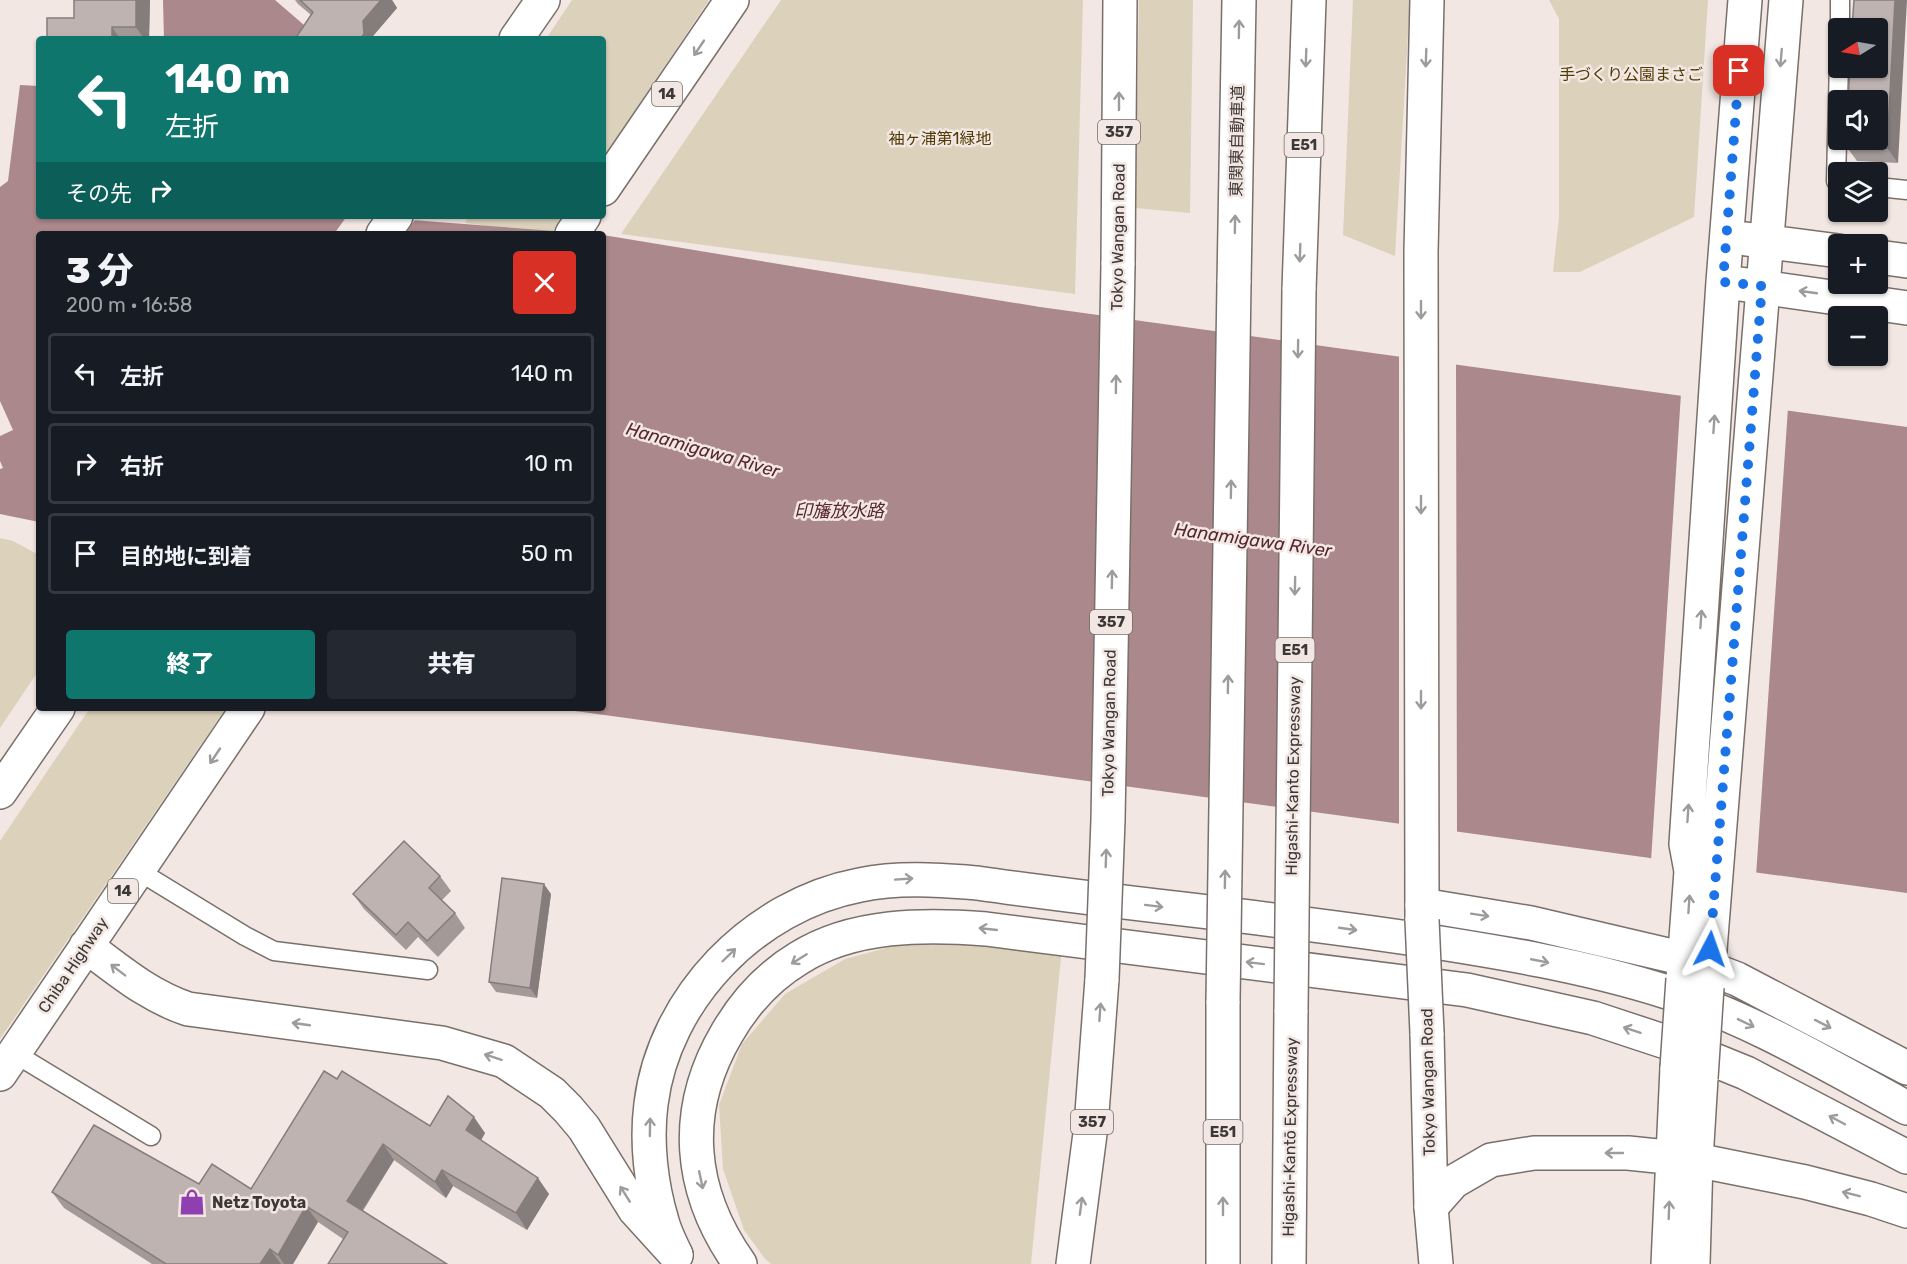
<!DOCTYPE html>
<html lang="ja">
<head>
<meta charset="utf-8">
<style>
	:root { --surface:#171b24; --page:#242831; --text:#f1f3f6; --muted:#9ea1a6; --line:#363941; --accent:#0f766e }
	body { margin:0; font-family:Rubik,"Noto Sans JP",sans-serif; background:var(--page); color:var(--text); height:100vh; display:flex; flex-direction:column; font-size:22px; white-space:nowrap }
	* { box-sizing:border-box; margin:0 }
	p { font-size:20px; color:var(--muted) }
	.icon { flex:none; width:33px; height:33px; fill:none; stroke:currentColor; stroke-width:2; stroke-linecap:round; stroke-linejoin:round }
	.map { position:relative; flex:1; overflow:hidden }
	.sheet { position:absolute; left:36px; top:231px; width:570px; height:480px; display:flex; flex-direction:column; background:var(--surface); border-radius:6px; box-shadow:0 2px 4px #0004 }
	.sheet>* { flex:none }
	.guide { position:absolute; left:36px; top:36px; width:570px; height:183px; border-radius:6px; box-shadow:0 2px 4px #0004; background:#0f766e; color:#fff; overflow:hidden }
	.needle { width:39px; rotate:259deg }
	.controls { position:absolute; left:1828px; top:18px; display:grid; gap:12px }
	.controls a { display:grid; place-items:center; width:60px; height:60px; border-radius:6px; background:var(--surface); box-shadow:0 2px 4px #0004; font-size:30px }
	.pin { position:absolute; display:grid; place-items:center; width:51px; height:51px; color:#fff; margin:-26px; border-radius:12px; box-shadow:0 3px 9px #0006 }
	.me { position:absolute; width:66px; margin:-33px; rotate:4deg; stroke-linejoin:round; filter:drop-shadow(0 0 4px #0008) }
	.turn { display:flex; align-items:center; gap:21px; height:126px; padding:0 30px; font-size:27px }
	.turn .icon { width:78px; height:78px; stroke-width:2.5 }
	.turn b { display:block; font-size:42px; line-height:51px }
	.then { display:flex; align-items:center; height:57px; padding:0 30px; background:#0003; gap:12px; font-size:22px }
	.round { display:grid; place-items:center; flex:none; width:63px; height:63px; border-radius:6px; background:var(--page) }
	.head { display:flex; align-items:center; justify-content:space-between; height:102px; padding:0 30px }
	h1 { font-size:36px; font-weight:800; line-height:45px }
	.primary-button { display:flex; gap:12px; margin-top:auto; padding:12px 30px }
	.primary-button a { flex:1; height:69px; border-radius:6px; background:var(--accent); color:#fff; font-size:24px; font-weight:800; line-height:69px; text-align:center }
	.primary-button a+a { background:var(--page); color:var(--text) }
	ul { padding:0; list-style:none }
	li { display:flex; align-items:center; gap:18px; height:81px; margin:0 12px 9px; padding:0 18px; border:3px solid var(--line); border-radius:6px }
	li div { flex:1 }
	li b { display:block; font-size:22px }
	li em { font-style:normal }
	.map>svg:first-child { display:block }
	.green { fill:#dcd2bc }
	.water { fill:#aa888b }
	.pier { fill:#f2e7e2 }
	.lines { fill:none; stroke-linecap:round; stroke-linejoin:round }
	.service-casing { stroke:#79706b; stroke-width:21 }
	.tertiary-casing { stroke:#79706b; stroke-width:36 }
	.trunk-casing { stroke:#79706b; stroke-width:36 }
	.motorway-casing { stroke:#79706b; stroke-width:36 }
	.service { stroke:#fff; stroke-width:18 }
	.tertiary { stroke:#fff; stroke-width:33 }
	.trunk { stroke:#fff; stroke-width:33 }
	.motorway { stroke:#fff; stroke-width:33 }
	.tertiary-bridge-casing { stroke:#79706b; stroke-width:36; stroke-linecap:butt }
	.trunk-bridge-casing { stroke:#79706b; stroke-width:36; stroke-linecap:butt }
	.motorway-bridge-casing { stroke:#79706b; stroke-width:36; stroke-linecap:butt }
	.tertiary-bridge { stroke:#fff; stroke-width:33 }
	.trunk-bridge { stroke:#fff; stroke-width:33 }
	.motorway-bridge { stroke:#fff; stroke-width:33 }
	.wall { fill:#a39a98 }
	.shaded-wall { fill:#857d7c }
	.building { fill:#beb3b1; stroke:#857d7c; stroke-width:1.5 }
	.oneway { stroke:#9e9c9b }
	.route { stroke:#1a73e8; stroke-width:10; stroke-dasharray:0 18 }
	.labels { text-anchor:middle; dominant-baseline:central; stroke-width:5; stroke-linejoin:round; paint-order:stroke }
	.shield { fill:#f2e7e2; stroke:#736c6a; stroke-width:1.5 }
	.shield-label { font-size:15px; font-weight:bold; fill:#3c3837 }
	.park-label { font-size:16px; fill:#503b04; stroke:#f2e7e2 }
	.street-label { font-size:16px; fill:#3c3837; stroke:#f2e7e2 }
	.poi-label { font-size:16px; font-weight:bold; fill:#3c3837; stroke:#f2e7e2; text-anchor:start }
	.water-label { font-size:18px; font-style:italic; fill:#57272f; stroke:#f2e7e2 }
</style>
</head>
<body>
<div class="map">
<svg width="1907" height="1264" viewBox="0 0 1907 1264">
	<rect width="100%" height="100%" fill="#f2e7e2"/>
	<path class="green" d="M572,0h137l-106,158v-119h-57z
		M781,0h302l-8,294 -454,-60z
		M1139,0h54l-3,213 -55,-5z
		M1353,0h57l-15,256 -52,-21z
		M1549,0h159l-14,217 -114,55h-27l6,-55v-198z
		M469,216h95l-12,18 -87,-11z
		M0,538l13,3 26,14v115l-39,58z
		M90,708h136l-226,331v-198z
		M916,940l146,7 -31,317h-260l-6,-5 -21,-29 -21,-61 -4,-64 23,-61 43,-50 60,-35z"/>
	<path class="water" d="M163,0h112l29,25 -6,14h-134z
		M20,85l19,1v130h320l234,18h-554v288l-39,-8v-45l3,-1 -3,-7v-25l13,-6 -13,-29v-214l8,-6z
		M603,235l437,72 867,120v466l-1354,-185h50z"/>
	<path class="pier" d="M347,216h51l19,1 -12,17h-71z
		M1399,354l57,8 1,473 -58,-8z
		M1681,393l107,15 -32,468 -105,-15z"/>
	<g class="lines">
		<g class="service-casing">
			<path id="service" d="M1840,28v-28
				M1839,61l-3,120 3,1
				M1878,187l29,3
				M137,870l108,66 29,15 154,19
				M14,1053l137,83"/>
		</g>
		<g class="tertiary-casing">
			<path id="tertiary" d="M1746,239l93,12
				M1878,257l29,4
				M1740,284l167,24
				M1422,905l109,18 154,36 52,20 170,89
				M1683,979l8,-108 -5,-27 37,-562 22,-282
				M1707,987l79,-987
				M1431,1207l22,-25 38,-22 43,-7h94l68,7 109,22 66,17 36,12
				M676,1255c-5,-11 -11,-22 -14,-34 -11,-36 -16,-79 -11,-117 13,-106 103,-199 209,-219 39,-8 77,-5 117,-2 146,21 293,34 438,56 85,13 170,27 252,53 85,27 162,74 240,116
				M740,1264c-52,-73 -59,-153 -13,-231 18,-31 42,-57 72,-75 54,-34 126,-34 187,-29l481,61 126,28 94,31 59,24 161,84
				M1668,1264l9,-196
				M1693,1264l3,-104 5,-82"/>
		</g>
		<g class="trunk-casing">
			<path id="trunk" d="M516,39l27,-39
				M603,189l129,-189
				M383,234l13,-18
				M572,234l12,-18
				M1118,265l2,-265
				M0,792l58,-84
				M1422,920l-1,-669 6,-251
				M86,946c34,25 61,49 102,63l254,34 62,18 48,32 16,16 16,19 51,82 41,45
				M1427,1033l4,174 5,57
				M0,1074l248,-366
				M1073,1264l18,-138 11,-147"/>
		</g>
		<g class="motorway-casing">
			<path id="motorway" d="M1234,283l5,-283
				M1299,290l10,-290
				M1223,1001v263
				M1289,1264l2,-254"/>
		</g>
		<use href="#service" class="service"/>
		<use href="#tertiary" class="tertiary"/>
		<use href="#trunk" class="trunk"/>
		<use href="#motorway" class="motorway"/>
		<g class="tertiary-bridge-casing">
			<path id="tertiary-bridge" d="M1677,1068l6,-89
				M1701,1078l6,-91"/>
		</g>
		<g class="trunk-bridge-casing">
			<path id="trunk-bridge" d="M1422,920l5,113
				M1102,979l6,-159 10,-555"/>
		</g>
		<g class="motorway-bridge-casing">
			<path id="motorway-bridge" d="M1223,1001l11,-718
				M1291,1010l8,-720"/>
		</g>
		<use href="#tertiary-bridge" class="tertiary-bridge"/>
		<use href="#trunk-bridge" class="trunk-bridge"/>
		<use href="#motorway-bridge" class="motorway-bridge"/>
	</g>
	<path class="wall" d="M150,0l-1,39h-102l27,-21z
		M295,0h97l5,8 -24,28 -62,-21 -13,-11z
		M1854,0l44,163 -41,-2 -11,-15z
		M440,876l11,15 -9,9 13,13 10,15 -27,29 -20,-20 -12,13 -42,-41 -11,-15z
		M551,894l-14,104 -41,-6 -7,-10z
		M337,1079l93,47 55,7 -4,7 68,54 -22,36 -74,-44 -7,12 -52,-38 -31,51 -20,28 -25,-17 -25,42h-141l-88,-56 -12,-16 147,-8 52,5z"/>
	<path class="shaded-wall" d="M136,0h14l-1,39h-5l-8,-12z
		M381,0h11l5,8 -24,28 1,3h-14l3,-18z
		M1895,0h12l-9,163 -11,-15z
		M112,27l8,12h-8z
		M544,884l7,10 -14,104 -7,-10z
		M474,1117l11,16 -7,13 -12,-16z
		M383,1144l11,16 -36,57 -11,-16z
		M442,1170l11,16 -7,12 -11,-16z
		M538,1178l11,16 -22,36 -11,-17z
		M306,1206l12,16 -25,42h-9l-6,-9z
		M270,1249l11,15h-21z"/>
	<path class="building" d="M74,0h62v27h-24v12h-65v-21h27z
		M300,0h81l-18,21 1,13 -4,5h-65l18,-27z
		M1854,0h41l-8,148 -41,-2v-6h32v-40h-30l2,-32h28v-40h-26z
		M404,841l36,35 -11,12 26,25 -28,28 -19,-19 -12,13 -43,-41z
		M502,878l42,6 -14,104 -41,-6z
		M324,1071l13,8 5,-8 88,55 18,-30 26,21 -8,13 72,48 -22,35 -74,-43 -7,12 -52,-38 -36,57 100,63h-119l20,-32 -42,-26 -28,49 -8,-6 -10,15h-94l-114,-72 42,-67 105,59 13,-20 39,25z"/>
	<defs><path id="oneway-shaft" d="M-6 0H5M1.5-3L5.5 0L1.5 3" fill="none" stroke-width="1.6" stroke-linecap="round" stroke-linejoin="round" transform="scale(1.5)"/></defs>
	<g class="oneway">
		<use href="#oneway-shaft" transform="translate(1239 29) rotate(-89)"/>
		<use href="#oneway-shaft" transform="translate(699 48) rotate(124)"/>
		<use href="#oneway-shaft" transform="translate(1306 58) rotate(92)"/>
		<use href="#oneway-shaft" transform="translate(1426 58) rotate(92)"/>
		<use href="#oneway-shaft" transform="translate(1781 58) rotate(95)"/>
		<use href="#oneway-shaft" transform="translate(1119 101) rotate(-90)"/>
		<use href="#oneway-shaft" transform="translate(1235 224) rotate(-89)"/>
		<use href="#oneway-shaft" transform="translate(1300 253) rotate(92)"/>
		<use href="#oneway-shaft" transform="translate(1808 292) rotate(-172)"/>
		<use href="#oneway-shaft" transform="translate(1421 310) rotate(90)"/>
		<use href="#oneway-shaft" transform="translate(1298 349) rotate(91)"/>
		<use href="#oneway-shaft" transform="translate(1116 384) rotate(-89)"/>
		<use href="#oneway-shaft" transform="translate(1714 424) rotate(-86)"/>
		<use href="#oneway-shaft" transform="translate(1231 489) rotate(-89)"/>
		<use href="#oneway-shaft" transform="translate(1421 505) rotate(90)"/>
		<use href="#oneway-shaft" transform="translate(1112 579) rotate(-89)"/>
		<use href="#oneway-shaft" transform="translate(1295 586) rotate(91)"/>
		<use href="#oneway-shaft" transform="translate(1701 619) rotate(-86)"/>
		<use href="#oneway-shaft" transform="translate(1228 684) rotate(-89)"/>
		<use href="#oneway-shaft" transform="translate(1421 700) rotate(90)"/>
		<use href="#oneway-shaft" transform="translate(215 756) rotate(124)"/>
		<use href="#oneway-shaft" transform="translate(1688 813) rotate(-86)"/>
		<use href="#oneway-shaft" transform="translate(1106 858) rotate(-88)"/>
		<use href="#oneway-shaft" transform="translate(904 879) rotate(-4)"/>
		<use href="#oneway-shaft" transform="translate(1225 879) rotate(-89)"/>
		<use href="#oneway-shaft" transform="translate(1689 904) rotate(-86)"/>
		<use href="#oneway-shaft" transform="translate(1154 906) rotate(7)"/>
		<use href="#oneway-shaft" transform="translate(1480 915) rotate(9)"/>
		<use href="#oneway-shaft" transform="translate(988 929) rotate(-174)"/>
		<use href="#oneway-shaft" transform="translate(1348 929) rotate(8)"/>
		<use href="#oneway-shaft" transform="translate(729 955) rotate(-44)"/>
		<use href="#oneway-shaft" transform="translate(799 959) rotate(148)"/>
		<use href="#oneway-shaft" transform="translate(1540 961) rotate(11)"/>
		<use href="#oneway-shaft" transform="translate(1255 963) rotate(-173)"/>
		<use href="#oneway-shaft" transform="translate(118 970) rotate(-143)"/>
		<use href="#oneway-shaft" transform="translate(1100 1012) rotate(-86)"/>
		<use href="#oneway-shaft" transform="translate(1746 1023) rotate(26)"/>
		<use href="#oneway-shaft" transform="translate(301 1024) rotate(-172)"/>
		<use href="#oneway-shaft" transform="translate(1823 1024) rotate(27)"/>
		<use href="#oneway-shaft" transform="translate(1632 1030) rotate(-162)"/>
		<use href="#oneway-shaft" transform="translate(493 1057) rotate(-162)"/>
		<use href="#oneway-shaft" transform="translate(1837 1120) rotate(-152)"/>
		<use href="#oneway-shaft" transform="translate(650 1127) rotate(-89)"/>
		<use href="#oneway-shaft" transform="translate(1614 1153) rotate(-180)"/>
		<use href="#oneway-shaft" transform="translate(701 1180) rotate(78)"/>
		<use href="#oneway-shaft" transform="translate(625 1194) rotate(-122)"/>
		<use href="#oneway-shaft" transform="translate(1851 1194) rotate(-166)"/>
		<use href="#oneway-shaft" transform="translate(1081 1206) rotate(-82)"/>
		<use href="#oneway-shaft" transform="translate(1223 1206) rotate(-90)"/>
		<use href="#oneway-shaft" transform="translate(1669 1210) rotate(-88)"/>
	</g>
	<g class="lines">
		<path class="route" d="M1710,949l52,-663 -39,-4 16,-211"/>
	</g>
	<defs>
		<g id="shop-bare" transform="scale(2.07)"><path d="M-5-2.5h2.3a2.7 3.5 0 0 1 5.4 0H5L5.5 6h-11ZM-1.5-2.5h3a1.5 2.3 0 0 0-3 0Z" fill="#8f40b0" stroke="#f2e7e2" stroke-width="2.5" paint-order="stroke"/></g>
	</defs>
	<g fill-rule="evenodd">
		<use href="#shop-bare" x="192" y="1202"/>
	</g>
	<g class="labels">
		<g class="shield">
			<rect x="652" y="82" width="30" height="24" rx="4.5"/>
			<rect x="1098" y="120" width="42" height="24" rx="4.5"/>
			<rect x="1284.5" y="133" width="39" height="24" rx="4.5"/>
			<rect x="1090" y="610" width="42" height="24" rx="4.5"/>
			<rect x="1275.5" y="638" width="39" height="24" rx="4.5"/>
			<rect x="108" y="879" width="30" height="24" rx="4.5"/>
			<rect x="1071" y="1110" width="42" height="24" rx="4.5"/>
			<rect x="1203.5" y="1120" width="39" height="24" rx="4.5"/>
		</g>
		<g class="shield-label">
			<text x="667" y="94">14</text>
			<text x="1119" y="132">357</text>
			<text x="1304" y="145">E51</text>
			<text x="1111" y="622">357</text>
			<text x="1295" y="650">E51</text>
			<text x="123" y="891">14</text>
			<text x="1092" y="1122">357</text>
			<text x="1223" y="1132">E51</text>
		</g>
		<g class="park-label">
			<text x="1631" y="74">手づくり公園まさご</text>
			<text x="940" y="138">袖ヶ浦第1緑地</text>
		</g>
		<g class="street-label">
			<text transform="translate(1237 141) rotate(-89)">東関東自動車道</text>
			<text transform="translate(1118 237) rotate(-89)">Tokyo Wangan Road</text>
			<text transform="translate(1109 723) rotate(-89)">Tokyo Wangan Road</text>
			<text transform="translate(1293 776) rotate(-89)">Higashi-Kanto Expressway</text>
			<text transform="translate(73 965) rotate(-56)">Chiba Highway</text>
			<text transform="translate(1428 1082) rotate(-91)">Tokyo Wangan Road</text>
			<text transform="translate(1290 1137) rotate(-89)">Higashi-Kantō Expressway</text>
		</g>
		<g class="poi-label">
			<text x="212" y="1202">Netz Toyota</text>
		</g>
		<g class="water-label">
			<text transform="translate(703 450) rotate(16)">Hanamigawa River</text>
			<text x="839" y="511">印旛放水路</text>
			<text transform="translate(1253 540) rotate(8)">Hanamigawa River</text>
		</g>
	</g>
</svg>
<div class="controls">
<a><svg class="needle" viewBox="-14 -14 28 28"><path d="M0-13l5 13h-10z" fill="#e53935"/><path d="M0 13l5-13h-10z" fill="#9ea1a6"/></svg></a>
<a><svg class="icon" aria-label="sound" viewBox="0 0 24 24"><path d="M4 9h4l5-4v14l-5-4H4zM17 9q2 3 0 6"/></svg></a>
<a><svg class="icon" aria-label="layers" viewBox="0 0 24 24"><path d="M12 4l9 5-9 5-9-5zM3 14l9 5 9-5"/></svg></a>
<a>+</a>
<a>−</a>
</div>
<div class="pin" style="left:1739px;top:71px;background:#d93025"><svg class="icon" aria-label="arrive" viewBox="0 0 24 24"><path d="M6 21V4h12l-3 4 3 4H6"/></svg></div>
<svg class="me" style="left:1710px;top:949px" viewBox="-20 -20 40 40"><path d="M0-17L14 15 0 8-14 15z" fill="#1a73e8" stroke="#fff" stroke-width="4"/></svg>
<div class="guide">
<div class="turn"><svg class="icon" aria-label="left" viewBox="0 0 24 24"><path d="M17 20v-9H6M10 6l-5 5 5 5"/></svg><div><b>140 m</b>左折</div></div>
<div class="then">その先<svg class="icon" aria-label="right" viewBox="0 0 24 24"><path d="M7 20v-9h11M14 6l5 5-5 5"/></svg></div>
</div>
<section class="sheet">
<div class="head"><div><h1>3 分</h1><p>200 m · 16:58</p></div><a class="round" style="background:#d93025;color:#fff"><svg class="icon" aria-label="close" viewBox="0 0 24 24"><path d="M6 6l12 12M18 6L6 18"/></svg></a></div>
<ul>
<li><svg class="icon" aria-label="left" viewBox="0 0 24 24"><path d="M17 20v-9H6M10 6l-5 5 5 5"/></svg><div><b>左折</b></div><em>140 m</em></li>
<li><svg class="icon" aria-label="right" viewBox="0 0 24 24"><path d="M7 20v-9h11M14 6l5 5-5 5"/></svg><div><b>右折</b></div><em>10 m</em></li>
<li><svg class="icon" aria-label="arrive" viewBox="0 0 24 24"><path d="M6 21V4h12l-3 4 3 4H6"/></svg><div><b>目的地に到着</b></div><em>50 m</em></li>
</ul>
<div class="primary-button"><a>終了</a><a>共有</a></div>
</section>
</div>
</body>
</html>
